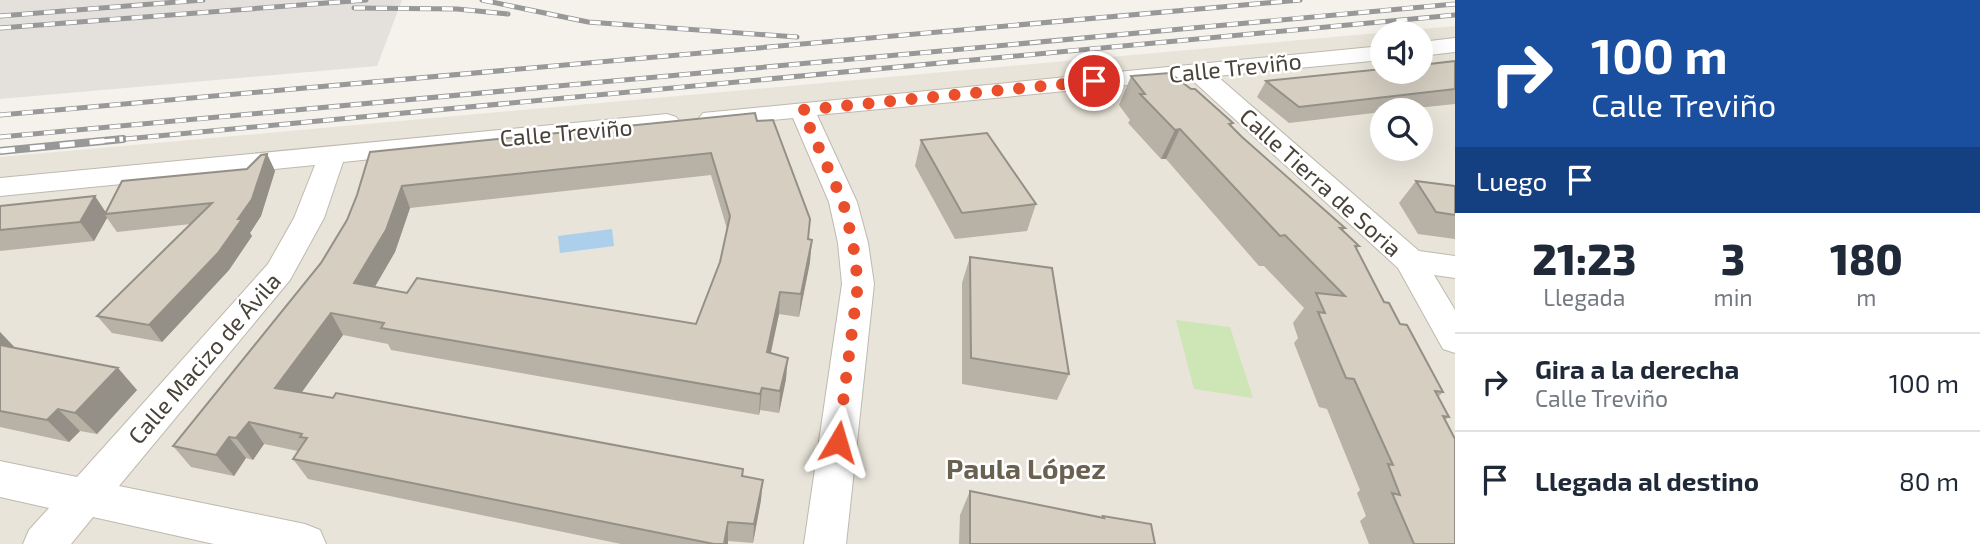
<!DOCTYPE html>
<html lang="es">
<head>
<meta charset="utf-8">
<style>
	:root { --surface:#fff; --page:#f6f6f7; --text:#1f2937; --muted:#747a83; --line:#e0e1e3 }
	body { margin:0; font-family:"Exo 2",sans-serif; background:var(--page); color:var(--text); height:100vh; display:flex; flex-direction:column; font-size:26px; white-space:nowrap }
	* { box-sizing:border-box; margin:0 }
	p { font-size:23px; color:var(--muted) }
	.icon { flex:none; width:38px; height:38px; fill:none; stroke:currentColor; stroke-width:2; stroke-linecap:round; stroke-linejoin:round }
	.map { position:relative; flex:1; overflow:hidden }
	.side { display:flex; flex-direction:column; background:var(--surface); width:525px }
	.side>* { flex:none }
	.top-card { background:#1a4fa0; color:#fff; overflow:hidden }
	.buttons { position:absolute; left:1370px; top:21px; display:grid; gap:14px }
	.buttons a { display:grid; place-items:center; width:63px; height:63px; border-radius:50%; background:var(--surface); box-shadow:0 7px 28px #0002; font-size:35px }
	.pin { position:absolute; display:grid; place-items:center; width:60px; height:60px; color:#fff; margin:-30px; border:4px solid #fff; border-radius:50%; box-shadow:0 2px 7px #0007 }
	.me { position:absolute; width:77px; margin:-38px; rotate:7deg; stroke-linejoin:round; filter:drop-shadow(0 0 5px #0008) }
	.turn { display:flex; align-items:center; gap:24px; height:147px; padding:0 21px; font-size:32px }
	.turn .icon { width:91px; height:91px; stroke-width:2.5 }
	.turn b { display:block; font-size:49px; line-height:60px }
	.then { display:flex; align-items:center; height:66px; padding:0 21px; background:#0003; gap:14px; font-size:26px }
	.eta { display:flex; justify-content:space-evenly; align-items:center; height:119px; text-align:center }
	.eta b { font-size:42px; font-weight:800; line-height:49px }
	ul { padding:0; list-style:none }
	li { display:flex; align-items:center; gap:21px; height:98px; padding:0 21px; border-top:2px solid var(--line) }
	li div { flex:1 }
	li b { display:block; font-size:26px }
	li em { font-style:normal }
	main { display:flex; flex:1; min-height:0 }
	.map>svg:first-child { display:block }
	.residential { fill:#e8e4d9; fill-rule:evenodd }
	.industrial { fill:#e4e1dc }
	.green { fill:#cee5b6 }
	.water { fill:#accfec }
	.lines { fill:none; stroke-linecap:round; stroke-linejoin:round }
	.street-casing { stroke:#bfb9ae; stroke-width:2 }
	.street { fill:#fff; fill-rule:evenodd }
	.rail-far1-casing { stroke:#989898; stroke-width:5 }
	.rail-casing { stroke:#989898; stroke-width:8 }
	.rail-far1 { stroke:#fff; stroke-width:3.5; stroke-dasharray:11; stroke-linecap:butt }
	.rail { stroke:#fff; stroke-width:5; stroke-dasharray:15; stroke-linecap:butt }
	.wall { fill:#b7b1a6; fill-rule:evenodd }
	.shaded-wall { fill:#959087 }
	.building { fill:#d5cec1; stroke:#959087; stroke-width:2; fill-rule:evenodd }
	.route { stroke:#eb4e2b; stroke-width:12; stroke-dasharray:0 21.6 }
	.labels { text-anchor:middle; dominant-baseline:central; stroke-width:5; stroke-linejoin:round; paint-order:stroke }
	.street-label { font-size:23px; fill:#484239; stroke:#fff }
	.near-neighbourhood-label { font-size:28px; font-weight:bold; fill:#6a6151; stroke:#fff }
</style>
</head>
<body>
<main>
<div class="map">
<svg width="1455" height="544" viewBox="0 0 1455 544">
	<rect width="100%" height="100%" fill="#f4f2eb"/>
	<path class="residential" d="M1455,26v518h-1455v-387zM1382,33h39v39h-39zM1382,110h39v39h-39z"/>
	<path class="industrial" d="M0,0h402l-25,66 -377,33z"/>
	<path class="green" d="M1176,320l54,7 23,71 -59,-9z"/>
	<path class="water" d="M612,229l2,17 -54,7 -2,-17z"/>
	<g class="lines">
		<g class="street-casing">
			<path id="street" d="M1455,38v14l-34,4v-14z
				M1382,46v14l-165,16 202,175 36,5v22l-21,-3 21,35v43l-12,-4 -45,-81 -207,-189 -374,36 40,87 11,41 6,41 -28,260h-42l38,-260 -4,-41 -9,-41 -36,-84 -81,8 -9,-3 -4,-5 4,-5z
				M667,114l9,3 4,5 -4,5 -333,35 -19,56 -34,62 -171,206 186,38 15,6 6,14h-112l-121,-27 -22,27h-48l6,-14 20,-22 -49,-11v-36l77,16 191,-213 26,-46 21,-53 -315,31v-18z"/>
		</g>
		<use href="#street" class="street"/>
		<g class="rail-far1-casing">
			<path id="rail-far1" d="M482,0l106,22 209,15
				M354,8l103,1 51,5
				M0,16l203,-16
				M0,28l366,-28
				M0,115l1300,-115
				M0,137l1455,-133
				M104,141l1351,-126"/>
		</g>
		<g class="rail-casing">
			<path id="rail" d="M0,151l123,-12"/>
		</g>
		<use href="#rail-far1" class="rail-far1"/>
		<use href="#rail" class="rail"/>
	</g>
	<path class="wall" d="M1455,61v43l-58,6h-15v2l-93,11 -32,-26 9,-16z
		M1131,76l102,47 -2,3 11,11 103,91 -2,3 16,15 -3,3 28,53 16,22 43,68 -5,5 11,20 -4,3 10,124h-86l-9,-23 6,-5 -9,-23 3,-3 -33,-81 -8,-2 -25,-64 4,-5 -5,-15 11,-15 -40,-42h-5l-93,-107h-5l-33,-36 2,-3 -11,-15z
		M757,121l51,118 2,23 -11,55 -20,-3 -8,39 15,26 -7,34 -19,-3 -1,5 -368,-65 -3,-6 -45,-9 -42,58 442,76v7l18,24 -8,43 -25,-2v3h-107l-313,-65 -15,-20 5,-8 -34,-7 -11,16 -7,-2 -12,18 -43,-9 -18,-21 148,-183 26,-43 10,-25 13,-43zM711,175l16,54 -7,33 -24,62 -289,-31 -32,-6 20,-35 15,-44z
		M921,140l115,64 -9,27 -72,8 -40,-73z
		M267,154l8,17 -14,45 -11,17 2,3 -23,34 -67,72 -50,-9 -15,-17 94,-92 -74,8 -10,-14 -13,23 -94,10v-45l106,6 141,-43z
		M1416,181l39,5v53l-37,-5 -19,-31z
		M970,257l99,117 -12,26 -95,-16v-101z
		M0,332l16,17 121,41 -40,44 -17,-3 -11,11 -69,-15z
		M970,491l132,27 1,-2 52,28h-196l1,-29z"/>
	<path class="shaded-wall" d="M1180,129l-14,30h-5l14,-29z
		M267,154l8,17 -14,45 -11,17 2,3 -23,34 -67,72 -13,-17 89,-106z
		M402,186l8,22 -15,44 -31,53 -10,-22z
		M95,196l12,18h-2l2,4 -13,23 -14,-19z
		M812,240l-2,22 -11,55 2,-23z
		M780,292l-1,22 -13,60 1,-22z
		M331,313l12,22 -54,75 -14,-22z
		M0,332l21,22 -21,2z
		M788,358l-2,21 -7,34 1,-22z
		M118,368l19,22 -40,44 -22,-21z
		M762,388l-2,22 -1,5 1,-21z
		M58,409l22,22 -11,11 -22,-22z
		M249,422l15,22 -11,16 -17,-22z
		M229,437l17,21 -12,18 -18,-21z
		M763,480l-2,20 -8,43 1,-19z
		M728,522v22h-4z"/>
	<path class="building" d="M1455,61v28l-156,18 -33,-26 116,-12v3h39v-7z
		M1170,73l21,16h4l38,34 -4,1 13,13 103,91h-5l19,18h-4l29,56 5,1 11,21 7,1 36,67 -8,-1 14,26 -6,-1 12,23v105h-41l-22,-51 8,2 -12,-31 5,1 -39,-86 -8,-1 -28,-66 7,1 -9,-20 29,3 -60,-61 -5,1 -100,-107 -5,1 -35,-36h5l-14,-18z
		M755,113l2,8 16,-1 37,99 -2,20 4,1 -11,54 -21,-2 -13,60 21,6 -8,33 -18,-3 -2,6 -379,-66 3,-5 -53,-10 -56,75 58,10 3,-5 407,76 -1,7 21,4 -9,44 -26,-2 -4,22h-10l-421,-85 14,-21 -7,-1 2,-3 -53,-12 -13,16 -7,-1 -13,18 -43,-9 148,-183 26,-43 10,-25 13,-43zM711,153l19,63 -10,46 -24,62 -279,-46 -10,15 -53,-10 32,-53 16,-44z
		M987,133l49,71 -74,9 -41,-73z
		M267,154l-15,45 -14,20h4l-24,34 -69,72 -52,-9 115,-113 -107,11 17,-33 125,-12 14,-14z
		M1416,181l39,5v29l-19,-3z
		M95,196l-15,26 -80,8v-24z
		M970,257l82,11 17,106 -98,-16z
		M0,345l118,23 -43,45 -17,-4 -11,11 -47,-9z
		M970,491l134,27 -1,-2 48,8 4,20h-185z"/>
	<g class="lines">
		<path class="route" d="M838,442l20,-158 -5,-41 -10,-41 -41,-92 292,-29"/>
	</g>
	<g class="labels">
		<g class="street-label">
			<text transform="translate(1235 67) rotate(-6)">Calle Treviño</text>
			<text transform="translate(566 132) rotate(-5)">Calle Treviño</text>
			<text transform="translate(1321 182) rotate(42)">Calle Tierra de Soria</text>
			<text transform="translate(204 358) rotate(-49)">Calle Macizo de Ávila</text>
		</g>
		<g class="near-neighbourhood-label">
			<text x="1026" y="468">Paula López</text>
		</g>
	</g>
</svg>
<div class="buttons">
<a><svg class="icon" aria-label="sound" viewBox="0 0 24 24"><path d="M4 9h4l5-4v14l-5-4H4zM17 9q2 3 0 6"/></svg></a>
<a><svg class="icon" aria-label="search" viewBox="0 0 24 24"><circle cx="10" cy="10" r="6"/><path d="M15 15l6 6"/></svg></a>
</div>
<div class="pin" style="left:1094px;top:81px;background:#d93025"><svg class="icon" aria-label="arrive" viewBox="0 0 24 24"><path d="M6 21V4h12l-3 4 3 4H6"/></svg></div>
<svg class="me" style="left:838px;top:442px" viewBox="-20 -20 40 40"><path d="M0-17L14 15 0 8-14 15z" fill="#eb4e2b" stroke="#fff" stroke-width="4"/></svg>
</div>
<section class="side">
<div class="top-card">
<div class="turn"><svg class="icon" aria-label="right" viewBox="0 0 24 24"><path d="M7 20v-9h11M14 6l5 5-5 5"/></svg><div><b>100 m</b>Calle Treviño</div></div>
<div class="then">Luego<svg class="icon" aria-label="arrive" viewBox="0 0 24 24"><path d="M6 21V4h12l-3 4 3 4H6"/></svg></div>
</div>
<div class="eta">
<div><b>21:23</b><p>Llegada</p></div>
<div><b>3</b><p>min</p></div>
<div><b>180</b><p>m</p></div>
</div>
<ul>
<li><svg class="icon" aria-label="right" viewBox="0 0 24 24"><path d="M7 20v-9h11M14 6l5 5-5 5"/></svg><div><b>Gira a la derecha</b><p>Calle Treviño</p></div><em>100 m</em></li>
<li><svg class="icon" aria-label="arrive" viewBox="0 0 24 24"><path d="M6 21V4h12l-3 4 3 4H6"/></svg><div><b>Llegada al destino</b></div><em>80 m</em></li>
</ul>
</section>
</main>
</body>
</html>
